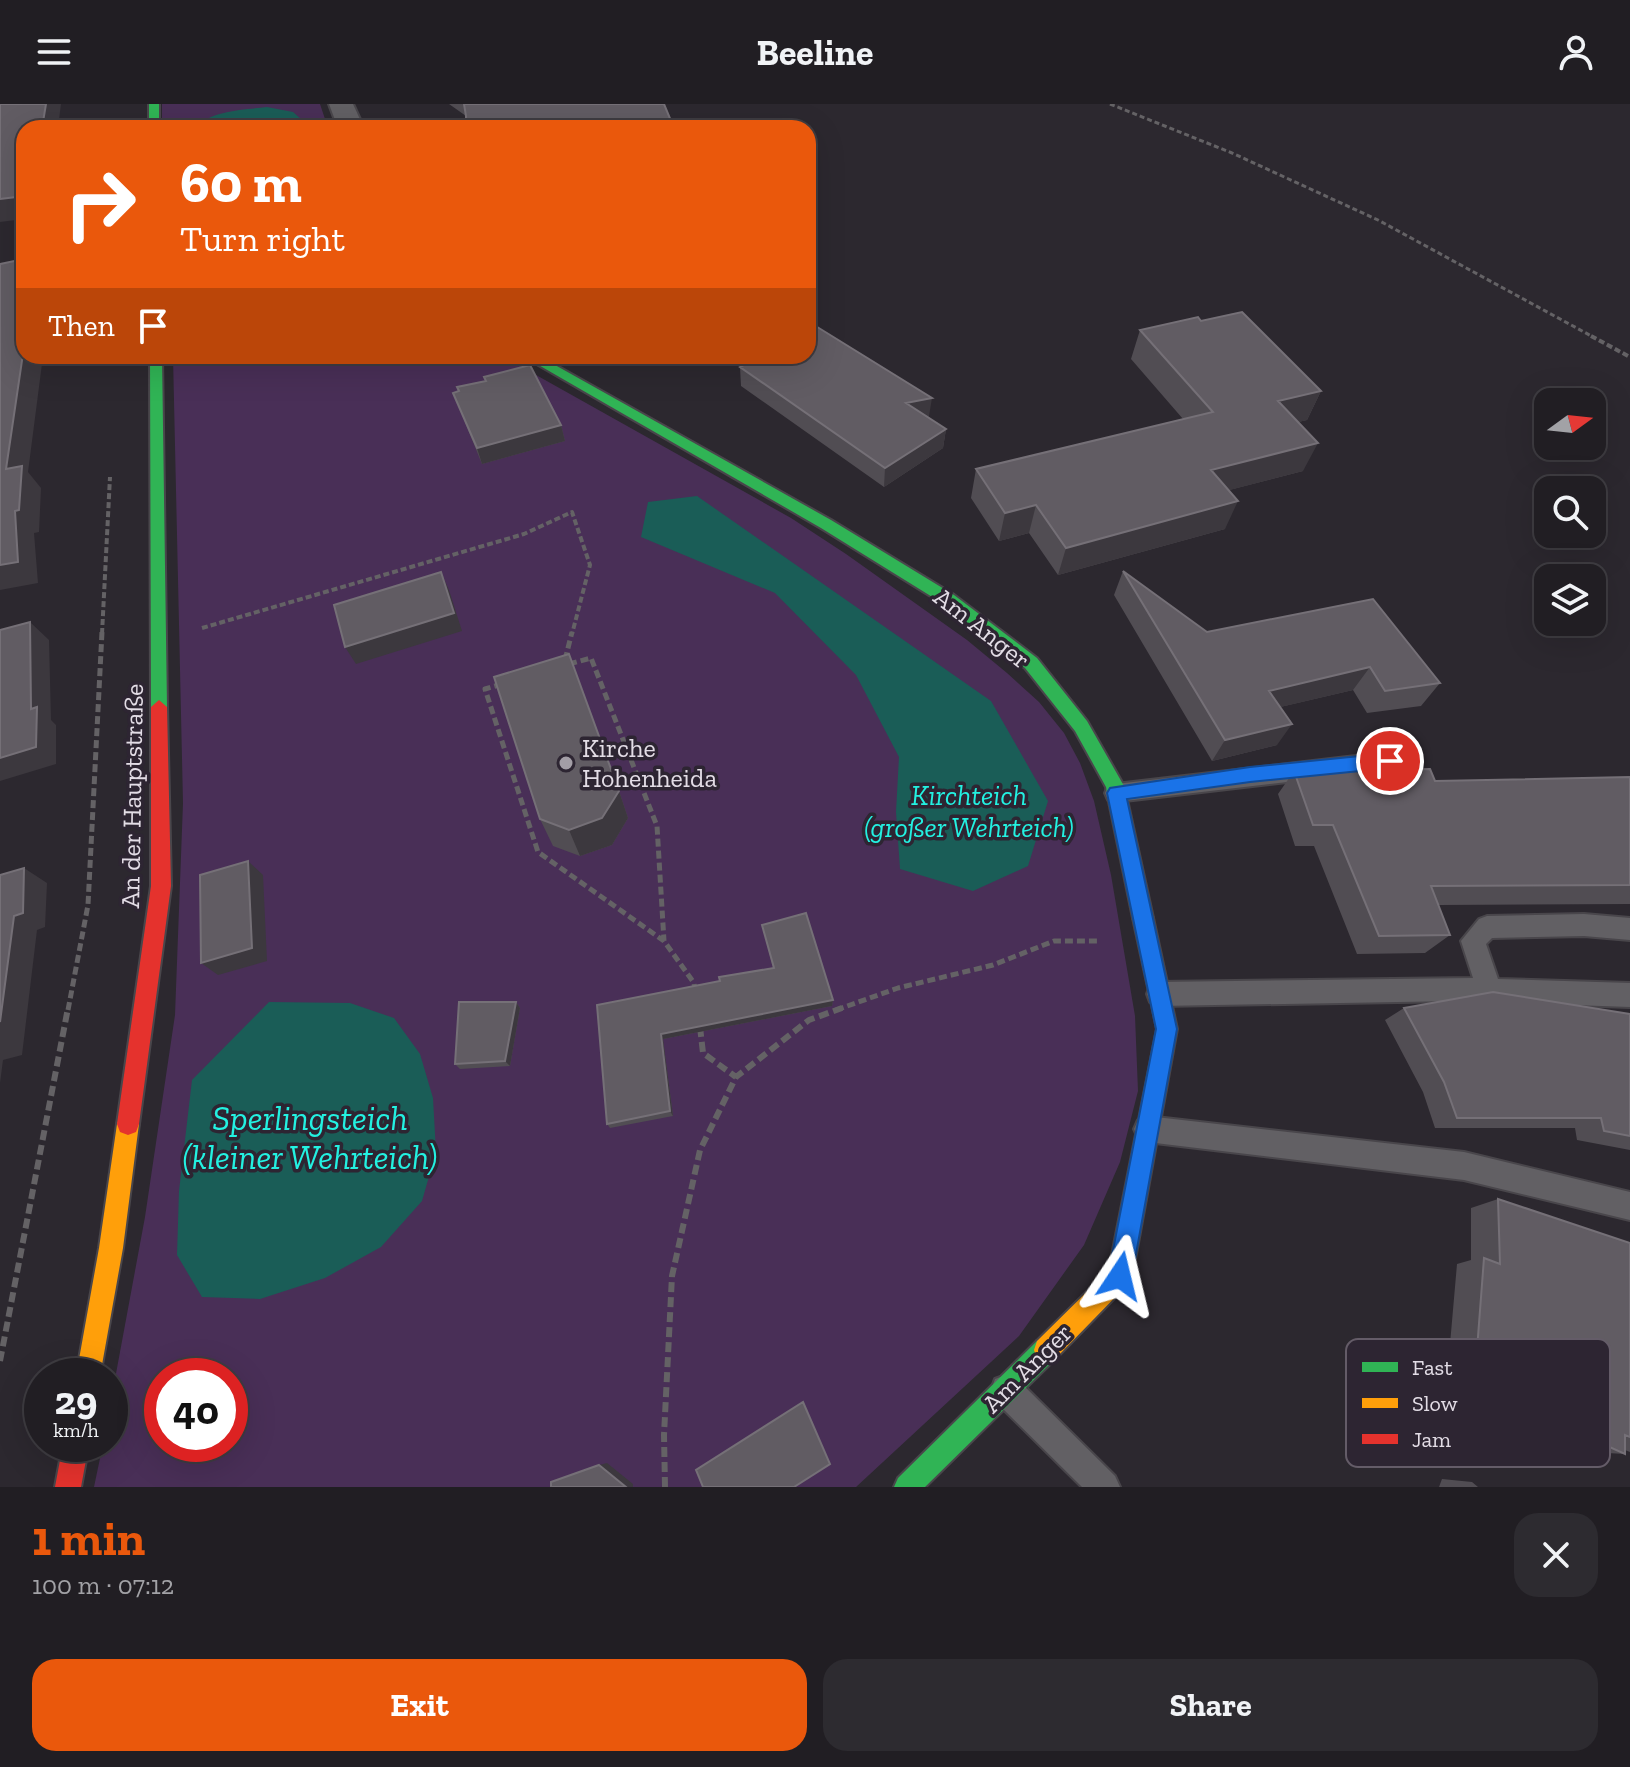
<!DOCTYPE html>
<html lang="en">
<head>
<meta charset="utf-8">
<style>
	:root { --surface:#211e23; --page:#2d2b30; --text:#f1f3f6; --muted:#a2a2a6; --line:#3e3c41; --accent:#ea580c }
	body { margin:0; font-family:"Zilla Slab",serif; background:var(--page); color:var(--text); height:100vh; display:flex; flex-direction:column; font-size:30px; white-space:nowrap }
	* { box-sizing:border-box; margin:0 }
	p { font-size:26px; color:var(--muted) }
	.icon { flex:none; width:44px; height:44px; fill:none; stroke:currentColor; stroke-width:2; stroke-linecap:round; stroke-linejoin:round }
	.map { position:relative; height:1383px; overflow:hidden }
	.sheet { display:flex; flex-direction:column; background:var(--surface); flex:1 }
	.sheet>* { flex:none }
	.top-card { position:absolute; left:16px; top:16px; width:800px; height:244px; border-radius:24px; box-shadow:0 8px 32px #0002,0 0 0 2px var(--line); background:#ea580c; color:#fff; overflow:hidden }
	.needle { width:52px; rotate:75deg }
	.buttons { position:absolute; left:1534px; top:284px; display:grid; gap:16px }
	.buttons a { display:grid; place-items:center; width:72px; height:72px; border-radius:16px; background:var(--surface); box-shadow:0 8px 32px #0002,0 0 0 2px var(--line); font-size:40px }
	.speed { position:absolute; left:24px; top:1254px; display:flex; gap:16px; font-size:40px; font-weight:700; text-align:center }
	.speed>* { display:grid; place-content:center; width:104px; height:104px; border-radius:50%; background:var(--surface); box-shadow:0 8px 32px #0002,0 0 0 2px var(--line); line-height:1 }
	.speed small { font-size:20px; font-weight:400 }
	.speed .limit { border:12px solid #d22; background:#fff; color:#111 }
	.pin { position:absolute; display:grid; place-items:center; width:68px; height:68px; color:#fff; margin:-34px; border:4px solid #fff; border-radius:50%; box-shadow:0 2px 8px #0007 }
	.me { position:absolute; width:88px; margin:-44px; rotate:10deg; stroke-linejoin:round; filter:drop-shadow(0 0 6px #0008) }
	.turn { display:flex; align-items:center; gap:28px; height:168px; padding:0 32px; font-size:36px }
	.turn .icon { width:104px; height:104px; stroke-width:2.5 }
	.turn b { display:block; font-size:56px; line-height:68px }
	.then { display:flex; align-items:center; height:76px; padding:0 32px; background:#0003; gap:16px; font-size:30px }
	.round { display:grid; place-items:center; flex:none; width:84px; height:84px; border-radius:24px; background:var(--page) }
	.summary { display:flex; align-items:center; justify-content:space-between; height:136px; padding:0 32px }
	h1 { font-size:48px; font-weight:800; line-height:60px; color:var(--accent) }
	.button { display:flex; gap:16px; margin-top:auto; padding:16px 32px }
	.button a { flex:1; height:92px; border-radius:24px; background:var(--accent); color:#fff; font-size:32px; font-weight:800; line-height:92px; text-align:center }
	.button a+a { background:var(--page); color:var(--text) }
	header { display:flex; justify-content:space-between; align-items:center; height:104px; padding:0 32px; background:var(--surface); font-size:36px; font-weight:800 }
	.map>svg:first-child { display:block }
	.green { fill:#492f57; fill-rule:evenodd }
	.water { fill:#1a5d57 }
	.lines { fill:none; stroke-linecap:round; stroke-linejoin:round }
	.lane-casing { stroke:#49464b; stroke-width:4 }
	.street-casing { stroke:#49464b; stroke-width:4 }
	.fast-casing { stroke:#49464b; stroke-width:4 }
	.slow-casing { stroke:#49464b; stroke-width:4 }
	.jam-casing { stroke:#49464b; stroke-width:4 }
	.path-far3 { stroke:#646265; stroke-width:3; stroke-dasharray:5 3; stroke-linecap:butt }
	.path-far2 { stroke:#646265; stroke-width:4; stroke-dasharray:6 3; stroke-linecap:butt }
	.path-far1 { stroke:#646265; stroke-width:5; stroke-dasharray:8 4; stroke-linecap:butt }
	.path { stroke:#646265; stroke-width:6; stroke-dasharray:10 5; stroke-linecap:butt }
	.lane { fill:#626064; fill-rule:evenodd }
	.street { fill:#626064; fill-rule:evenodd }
	.fast { fill:#30b455; fill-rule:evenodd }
	.slow { fill:#ff9f0a; fill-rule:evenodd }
	.jam { fill:#e5322d; fill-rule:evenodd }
	.wall { fill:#514d53 }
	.shaded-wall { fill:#3c383e }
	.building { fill:#615c63; stroke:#757077; stroke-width:2 }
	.route { fill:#1a73e8; stroke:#114b97; stroke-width:2 }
	.poi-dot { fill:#a39ea6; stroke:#2d2532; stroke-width:3 }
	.labels { text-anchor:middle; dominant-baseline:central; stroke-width:7; stroke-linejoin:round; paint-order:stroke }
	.street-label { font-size:26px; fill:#e3dde6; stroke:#2d2532 }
	.poi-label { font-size:26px; fill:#e3dde6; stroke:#2d2532; text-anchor:start }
	.water-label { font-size:28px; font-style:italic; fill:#23f1e1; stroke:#2d2532 }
	.near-water-label { font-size:34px; font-style:italic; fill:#23f1e1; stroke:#2d2532 }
	.key { fill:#2d2532; stroke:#645c68; stroke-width:2 }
	.key-label { font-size:22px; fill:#e3dde6 }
</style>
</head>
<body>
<header><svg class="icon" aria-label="menu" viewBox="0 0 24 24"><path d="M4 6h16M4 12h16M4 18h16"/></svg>Beeline<svg class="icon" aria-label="person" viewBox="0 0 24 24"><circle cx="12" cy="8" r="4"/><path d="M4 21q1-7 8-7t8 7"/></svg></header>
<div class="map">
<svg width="1630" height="1383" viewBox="0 0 1630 1383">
	<rect width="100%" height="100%" fill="#2c282f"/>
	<path class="green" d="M162,0h158l8,24h-166z
		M173,252h329l289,162 55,36 121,86 40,33 32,29 25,31 16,30 14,38 17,74 24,141 3,75 -18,71 -36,83 -65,91 -163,151h-762l9,-43h7v-38l35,-189 30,-202 8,-212zM162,1272h68v68h-68z"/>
	<path class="water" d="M267,3l26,5 18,16h-117c19,-18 48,-18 73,-21z
		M697,392l294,205 57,100 -20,65 -55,25 -73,-22 -4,-57 3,-55 -43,-82 -81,-82 -134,-56 7,-35z
		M269,898l81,1 44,15 26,36 13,44 3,54 -14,49 -41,46 -56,31 -65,21 -58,-2 -25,-42 2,-64 13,-111z"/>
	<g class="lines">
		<g class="lane-casing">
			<path id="lane" d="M1390,648l8,3 3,6 -3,6 -8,3 -274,32 -8,-2 -3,-7 3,-7 8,-2z
				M1584,810l46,4v22l-46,-4 -92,2 -6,6 12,35 132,4v24l-175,-6 -296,5 -9,-4 -3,-8 3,-8 9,-4 314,-4 -12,-37 18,-22 8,-3z
				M1147,1012l317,36 166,40v28l-166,-40 -317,-38 -9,-4 -4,-9 4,-9z
				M1006,1271l11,4 98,97 5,11h-38l-87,-86 -4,-11 4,-11z"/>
		</g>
		<g class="street-casing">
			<path id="street" d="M329,0h24l11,24h-26z"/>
		</g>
		<g class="fast-casing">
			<path id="fast" d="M149,0h10v24h-10z
				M150,252h12l5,351 -8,7 -8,-7z
				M523,252h16l292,164 123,75 83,63 50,63 37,65 29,132 -3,6 -7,3 -7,-3 -3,-6 -27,-131 -31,-56 -50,-63 -83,-65 -121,-75z
				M1046,1234l9,3 3,9 -3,9 -130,128h-31l4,-9 139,-137z"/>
		</g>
		<g class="slow-casing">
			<path id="slow" d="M1143,805l7,3 3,6 24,111 -45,247 -4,8 -73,75 -9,3 -9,-3 -3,-9 3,-9 72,-71 48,-241 -24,-111 3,-6z
				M128,1009l8,3 3,8 -16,124 -23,128h-24l23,-128 18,-124 3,-8z"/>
		</g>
		<g class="jam-casing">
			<path id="jam" d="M159,596l8,7 4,179 -32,238 -3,8 -8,3 -8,-3 -3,-8 34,-238v-179z
				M63,1340h26l-8,43h-26z"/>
		</g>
		<path class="path-far3" d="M1110,0l122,49 146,67 217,118"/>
		<path class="path-far2" d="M1591,232l39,21
			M202,524l322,-94 48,-22 18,53 -18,69
			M102,530l8,-157"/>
		<path class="path-far1" d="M565,556l7,-28
			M569,560l22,-6 66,168 7,115
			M502,580l-17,5 53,163 126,89 30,42 1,7
			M68,906l20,-105 14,-273
			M836,906l62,-22 95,-23 61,-24h45"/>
		<path class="path" d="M700,923l3,26 33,24
			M0,1257l68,-353
			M665,1383l-1,-52 8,-159 28,-126 36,-73 73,-57 33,-12"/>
		<use href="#lane" class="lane"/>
		<use href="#street" class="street"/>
		<use href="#fast" class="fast"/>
		<use href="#slow" class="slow"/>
		<use href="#jam" class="jam"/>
	</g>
	<path class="wall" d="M449,0h215l-198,12z
		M1201,217l120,70 -14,29 -9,2 5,49 -74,19 -4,39 -167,46 -29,-42 -30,8 -28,-43 5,-29 207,-50 -52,-60 9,-29z
		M740,263l189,49 -2,1 19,12 -3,19 -59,39 -143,-101z
		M453,289l108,32 4,16 -83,23z
		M1123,467l84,61 166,-33 67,84 -19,23 -54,7 -14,-23 -73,17 -3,38 -65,16 -98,-166z
		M1294,667l141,10 195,-4v127l-192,1 12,30 -25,18 -68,1 -43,-108h-19l-17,-52z
		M619,687l9,27 -16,27 -32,11 -27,-10 -13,-27z
		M762,821l71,75 -1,6 -169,33 10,77 -63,12 -3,-4 -10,-119 123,-24 53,-13z
		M516,898l4,6 -10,58 -50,3 -5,-5z
		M1404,904l226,6v136l-53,-10 -2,-12h-140l-12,-36 -38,-72z
		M1498,1095l132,44v209l-5,-2v4l-36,-2 -15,-7v8l-34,-3 -53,-22v-21l-41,-17 11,-126 14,-4v-52z
		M1442,1375l30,3 6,5h-39z"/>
	<path class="shaded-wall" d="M46,0h15l-3,24h-16z
		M24,92v23l-24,3v-23z
		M24,243v9h19l-15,116 13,16 -2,44 -5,1 4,50 -38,7v-25l6,-96z
		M1321,287l-14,29 -42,10 13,-29z
		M932,294l-3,18 -25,6 2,-19z
		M561,321l4,16 -83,23 -5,-16z
		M946,325l-3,19 -59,39 1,-19z
		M1318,339l-15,28 -104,27 12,-28z
		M1238,397l-13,28 -167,46 8,-27z
		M1036,401l-7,28 -30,8 6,-28z
		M441,468l8,18 13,41 -106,33 -11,-17z
		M30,518l19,18 2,80 5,5v39l-56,17v-23l31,-49z
		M1370,563l-17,23 -98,23 14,-22z
		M1292,620l-15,21 -65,16 13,-21z
		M619,687l9,27 -16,27 -32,11 -11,-26z
		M248,757l15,14 4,86 -49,14 -17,-12z
		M24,764l23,15 -2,44 -8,3 -15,125 -19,5 -3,23v-61l14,-106z
		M833,896l-1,6 -169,33 10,77 -3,-5 -9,-77z
		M516,898l4,6 -10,58 -5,-5z
		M607,1359l26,21v3h-7l-27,-22z"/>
	<path class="building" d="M0,0h46l-4,24h-18v68l-24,3z
		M464,0h200l10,24h-208v-12z
		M24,155v88l-18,122 16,-3 -3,44 -4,1 3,51 -18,3v-301z
		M1242,208l79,79 -43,10 40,42 -107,27 27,31 -172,47 -30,-43 -31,8 -29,-44 237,-57 -73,-82 58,-13 3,4z
		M814,221l118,73 -26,5 40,26 -61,39 -145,-101 20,-11h48v-27z
		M530,261l31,60 -84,23 -24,-55 6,-2 -2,-4 29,-6 -2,-4z
		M1123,467l84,61 166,-33 67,84 -55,8 -15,-24 -101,24 23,33 -67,16z
		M441,468l13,41 -109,34 -11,-42z
		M30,518l1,87 6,-2 -1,40 -36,11v-128z
		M569,550l50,137 -17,27 -33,12 -29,-11 -46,-142z
		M1430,665l5,12 195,-4v108l-199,1 19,49 -71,1 -46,-111h-20l-19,-54z
		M248,757l4,87 -51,15 -1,-88z
		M24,764l-1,45 -9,3 -14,106v-147z
		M806,809l27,87 -172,34 9,77 -63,13 -10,-119 123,-24 -1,-4 55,-9 -12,-43z
		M1493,888l137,22v122l-26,-5 -3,-13h-144l-13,-36 -40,-74z
		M459,898h57l-11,59 -50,3z
		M1498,1095l132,44v194l-5,-2v19l-51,-23v22l-56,-24v-22l-44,-18 10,-131 16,6z
		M803,1298l27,62 -36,23h-91l-7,-17z
		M599,1361l27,22h-75v-5z"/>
	<path class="route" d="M1390,649l8,8 -8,7 -140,14 -123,17 50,230 -45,247 -3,8 -9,4 -8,-4 -4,-8 48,-247 -49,-236 3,-5 140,-21z"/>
	<circle class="poi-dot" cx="566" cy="659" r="8"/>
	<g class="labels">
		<g class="street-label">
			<text transform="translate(982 524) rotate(38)">Am Anger</text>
			<text transform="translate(132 692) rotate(-89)">An der Hauptstraße</text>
			<text transform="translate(1027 1264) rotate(-45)">Am Anger</text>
		</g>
		<g class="poi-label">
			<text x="582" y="644">Kirche<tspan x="582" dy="30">Hohenheida</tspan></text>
		</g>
		<g class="water-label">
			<text x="969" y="691">Kirchteich<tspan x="969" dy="32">(großer Wehrteich)</tspan></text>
		</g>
		<g class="near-water-label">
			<text x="310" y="1014">Sperlingsteich<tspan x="310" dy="39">(kleiner Wehrteich)</tspan></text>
		</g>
	</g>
	<rect x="1346" y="1235" width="264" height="128" rx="12" class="key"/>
	<rect x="1362" y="1258" width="36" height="10" fill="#30b455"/>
	<rect x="1362" y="1294" width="36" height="10" fill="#ff9f0a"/>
	<rect x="1362" y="1330" width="36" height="10" fill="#e5322d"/>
	<g class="key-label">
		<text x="1412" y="1271">Fast</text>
		<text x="1412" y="1307">Slow</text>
		<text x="1412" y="1343">Jam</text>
	</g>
</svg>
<div class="buttons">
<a><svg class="needle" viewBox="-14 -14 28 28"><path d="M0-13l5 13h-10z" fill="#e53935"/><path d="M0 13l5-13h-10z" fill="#a2a2a6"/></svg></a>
<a><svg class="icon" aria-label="search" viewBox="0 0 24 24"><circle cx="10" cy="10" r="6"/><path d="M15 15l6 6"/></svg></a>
<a><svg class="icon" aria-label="layers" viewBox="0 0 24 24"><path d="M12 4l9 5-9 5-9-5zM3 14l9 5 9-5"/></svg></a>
</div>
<div class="speed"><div>29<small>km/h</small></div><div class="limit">40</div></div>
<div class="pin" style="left:1390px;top:657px;background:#d93025"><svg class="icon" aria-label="arrive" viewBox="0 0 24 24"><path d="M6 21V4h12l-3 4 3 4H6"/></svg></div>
<svg class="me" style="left:1120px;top:1172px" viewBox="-20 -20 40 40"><path d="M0-17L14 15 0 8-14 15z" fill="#1a73e8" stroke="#fff" stroke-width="4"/></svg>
<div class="top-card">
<div class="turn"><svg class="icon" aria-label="right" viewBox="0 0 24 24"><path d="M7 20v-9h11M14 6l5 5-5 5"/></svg><div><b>60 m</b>Turn right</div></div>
<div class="then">Then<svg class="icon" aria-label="arrive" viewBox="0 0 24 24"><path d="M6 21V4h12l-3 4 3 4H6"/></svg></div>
</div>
</div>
<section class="sheet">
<div class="summary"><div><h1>1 min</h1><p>100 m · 07:12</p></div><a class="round"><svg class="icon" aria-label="close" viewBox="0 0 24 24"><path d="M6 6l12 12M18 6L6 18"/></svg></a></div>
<div class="button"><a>Exit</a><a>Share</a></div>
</section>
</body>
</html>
